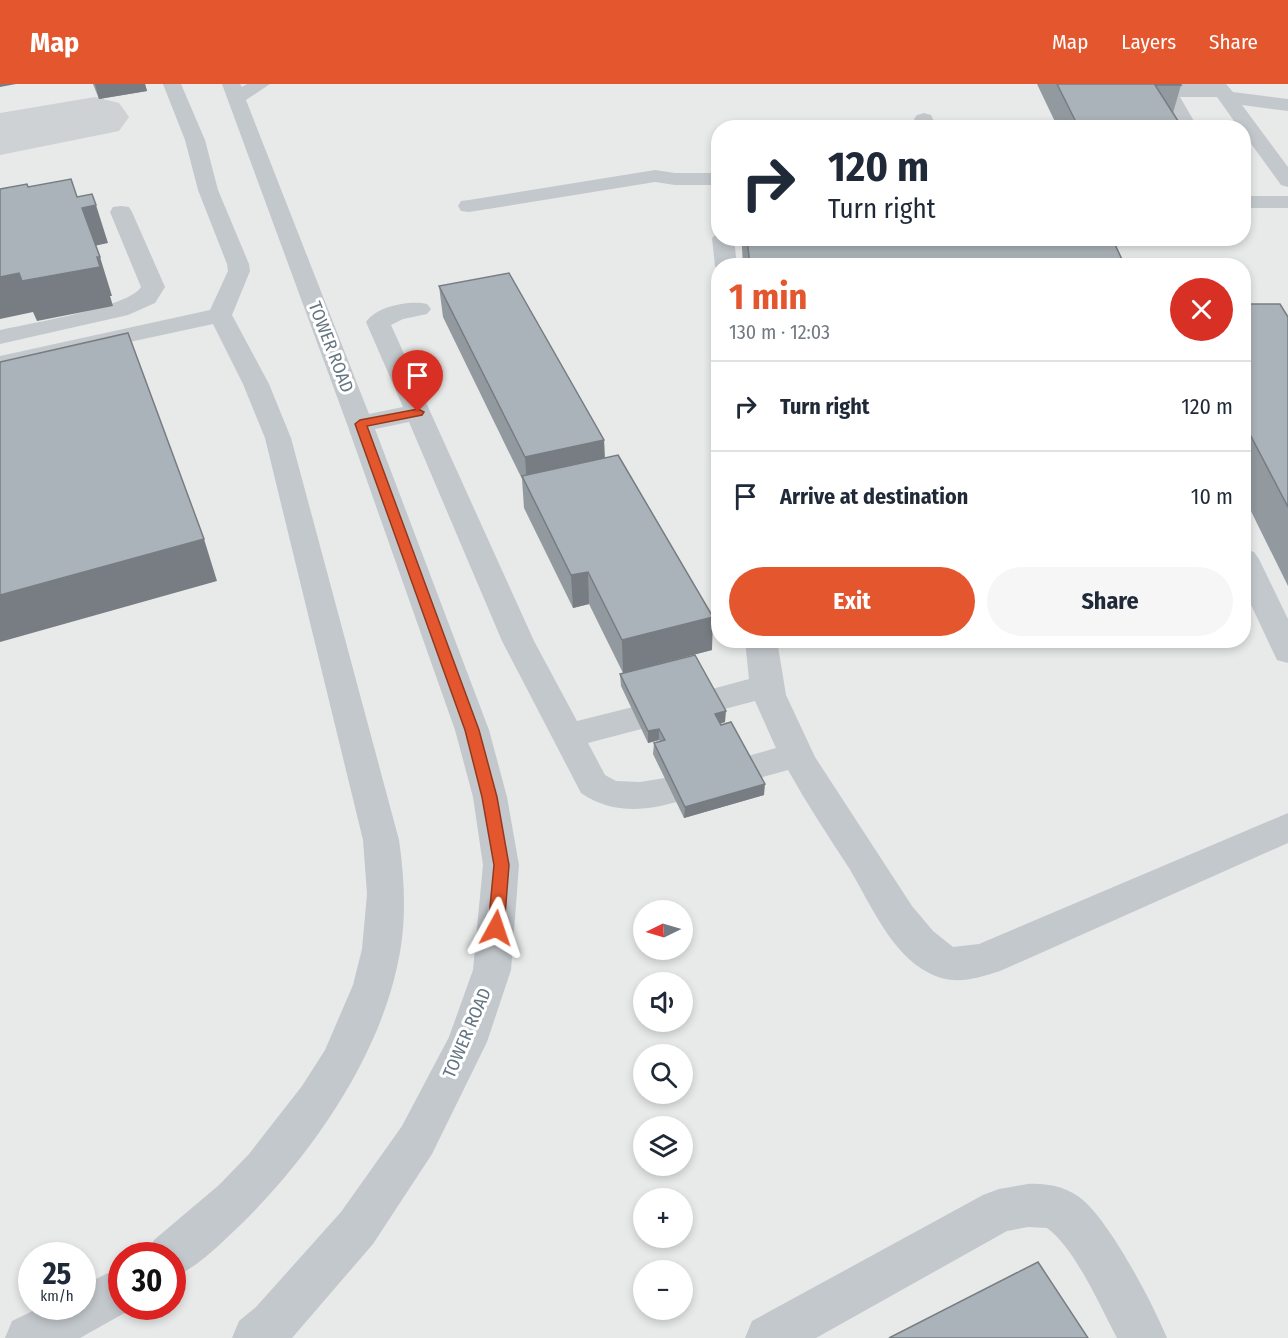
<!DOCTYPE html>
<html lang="en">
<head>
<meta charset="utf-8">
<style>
	:root { --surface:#fff; --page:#f6f6f7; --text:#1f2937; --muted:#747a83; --line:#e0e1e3; --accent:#e4572e }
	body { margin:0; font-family:"Fira Sans Condensed",sans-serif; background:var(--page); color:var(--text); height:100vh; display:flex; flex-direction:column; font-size:22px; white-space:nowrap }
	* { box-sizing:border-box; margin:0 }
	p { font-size:20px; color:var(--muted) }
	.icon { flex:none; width:33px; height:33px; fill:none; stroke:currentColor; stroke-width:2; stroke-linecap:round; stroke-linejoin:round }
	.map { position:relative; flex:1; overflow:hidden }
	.sheet { position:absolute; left:711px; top:174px; width:540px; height:390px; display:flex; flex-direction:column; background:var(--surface); border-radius:24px; box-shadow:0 3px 9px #0003 }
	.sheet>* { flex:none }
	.hud { position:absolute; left:711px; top:36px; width:540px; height:126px; border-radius:24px; box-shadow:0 3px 9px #0003; background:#fff; color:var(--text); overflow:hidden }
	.needle { width:39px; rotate:265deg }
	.buttons { position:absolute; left:633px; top:816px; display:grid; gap:12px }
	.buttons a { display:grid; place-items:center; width:60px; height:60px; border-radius:50%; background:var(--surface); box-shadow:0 3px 9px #0003; font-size:30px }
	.speed { position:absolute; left:18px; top:1158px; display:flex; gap:12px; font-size:30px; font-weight:700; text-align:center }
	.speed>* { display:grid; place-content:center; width:78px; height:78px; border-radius:50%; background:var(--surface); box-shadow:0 3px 9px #0003; line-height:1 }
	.speed small { font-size:15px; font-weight:400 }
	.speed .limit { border:9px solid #d22; background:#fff; color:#111 }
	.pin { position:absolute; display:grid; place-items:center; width:51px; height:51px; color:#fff; margin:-62px -26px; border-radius:50% 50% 50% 0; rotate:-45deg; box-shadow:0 0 6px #0007 }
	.pin .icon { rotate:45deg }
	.me { position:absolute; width:66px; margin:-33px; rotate:5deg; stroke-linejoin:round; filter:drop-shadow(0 0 4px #0008) }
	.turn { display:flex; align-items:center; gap:21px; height:126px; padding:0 18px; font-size:27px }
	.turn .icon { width:78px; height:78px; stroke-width:2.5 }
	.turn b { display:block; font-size:42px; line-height:51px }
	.round { display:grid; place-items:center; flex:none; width:63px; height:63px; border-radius:32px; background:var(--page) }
	.head { display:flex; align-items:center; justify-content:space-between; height:102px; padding:0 18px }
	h1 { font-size:36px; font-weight:700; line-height:45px; color:var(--accent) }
	.primary-button { display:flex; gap:12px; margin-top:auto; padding:12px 18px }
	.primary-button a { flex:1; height:69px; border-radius:36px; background:var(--accent); color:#fff; font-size:24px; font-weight:700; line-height:69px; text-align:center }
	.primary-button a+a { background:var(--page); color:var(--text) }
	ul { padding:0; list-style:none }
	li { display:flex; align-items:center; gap:18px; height:90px; padding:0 18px; border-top:2px solid var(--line) }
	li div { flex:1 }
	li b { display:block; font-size:22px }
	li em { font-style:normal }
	header { display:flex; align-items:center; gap:36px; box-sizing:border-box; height:84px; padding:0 30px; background:var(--accent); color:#fff }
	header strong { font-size:28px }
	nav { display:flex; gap:33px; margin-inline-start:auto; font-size:21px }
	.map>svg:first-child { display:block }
	.built { fill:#e8e9e9; fill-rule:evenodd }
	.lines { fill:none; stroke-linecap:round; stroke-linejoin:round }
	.taxiway { fill:#ced2d4; fill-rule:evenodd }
	.minor { fill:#c3c8cc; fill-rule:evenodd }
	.wall { fill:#929a9f }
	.shaded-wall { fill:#777d82 }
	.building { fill:#aab3b9; stroke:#777d82; stroke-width:1.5 }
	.route { fill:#e4572e; stroke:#94391e; stroke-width:1.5 }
	.labels { text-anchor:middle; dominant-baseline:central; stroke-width:6; stroke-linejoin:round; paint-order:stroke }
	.street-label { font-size:18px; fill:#657683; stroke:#fff }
</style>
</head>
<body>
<header>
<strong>Map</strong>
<nav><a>Map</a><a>Layers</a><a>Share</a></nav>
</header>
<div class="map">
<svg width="1288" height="1254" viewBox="0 0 1288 1254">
	<rect width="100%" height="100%" fill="#fafaf8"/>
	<path class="built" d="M0,0h1288v1254h-1288zM718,44h526v110h-526zM718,182h526v374h-526zM644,826h38v40h-38zM644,898h38v40h-38zM644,970h38v40h-38zM644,1042h38v40h-38zM644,1114h38v40h-38zM32,1172h50v50h-50zM122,1172h50v50h-50zM644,1186h38v40h-38z"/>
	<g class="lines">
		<path class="taxiway" d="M95,13l24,6 10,14 -10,14 -119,24v-42z"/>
		<path class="minor" d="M163,0h18l24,56 13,50 31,74 1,7 -18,44 37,69 22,54 108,402c6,42 8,85 -2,127 -21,97 -92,197 -163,264 -19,18 -38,37 -62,47v-22h-25l7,-16 65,-55 30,-31 53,-68 23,-36 28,-65 9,-36 5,-55 -4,-54 -98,-402 -22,-54 -30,-60 -213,46v-14l210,-46 18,-39 -1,-7 -29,-74 -13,-50z
			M222,0h18l2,3 5,-3h23l-24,16 123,314 34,-7 -37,-85c11,-16 44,-22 61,-18l4,5 -4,5 -24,5 -12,6 143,316 43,80 60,-15 12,3 5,9 -5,9 -61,16 17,32 11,6 24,1 31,-5 12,3 5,10 -5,10c-34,11 -71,15 -102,-7l-79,-152 -93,-219 -34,7 114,301 18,67 12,68 -8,105 -24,72 -55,112 -59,90 -81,94h-60l7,-17 17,-14 85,-95 61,-86 47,-89 24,-67 10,-105 -10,-68 -18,-67 -108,-306z
			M1152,0h74l7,8 55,7v12l-46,-6 46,62v20l-7,-2 -37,-51v-6h-5l-22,-31h-37l18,31h-19z
			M924,29l7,2 6,13h-20l-3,-9 3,-4z
			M655,86l20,3h43v12h-43l-20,-3 -186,30 -8,-1 -3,-5 3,-5 8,-1z
			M1244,112h44v12h-44z
			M121,122l8,1 3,5 33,75 -10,16 -27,12 -128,29v-14c27,-6 130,-23 141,-43l-31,-75 3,-5z
			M718,148v6h16l3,28h-19v5l-3,-5 -3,-28z
			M1244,465l10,3 5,7 29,60v44l-11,-3 -33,-70z
			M745,556h32l9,55 29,62 97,149 21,25 20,16 26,-3 309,-131v30l-288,128c-25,8 -47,15 -71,2 -38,-19 -59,-70 -80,-105 -21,-32 -42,-64 -61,-98l-39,11 -12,-4 -5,-9 5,-9 39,-11 -21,-47 -42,11 -12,-4 -4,-8 4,-8 48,-13z
			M1028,1100c19,-1 41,3 56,17 28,25 68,101 83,137h-50c-16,-30 -42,-90 -70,-110l-19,-1 -21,4 -191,107h-71l7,-17 231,-126 16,-6z
			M122,1182v40h15l-57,32h-75l7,-17 31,-15h39v-20z"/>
	</g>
	<path class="wall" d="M93,0h52l2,7 -48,8z
		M1037,0h143l1,1 -8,28 7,11v4h-122z
		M742,154h370l13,28h-382l-1,-18z
		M439,202l165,154 1,18 107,192 -89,23 -34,-69 -16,4 -49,-100 -2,-29 -79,-162z
		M1244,220l44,13v269l-44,-89z
		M620,590l105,48 -5,2 44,71 -80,23 -31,-64 1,-11 6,-2 -1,-1 -11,3 -27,-57z"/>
	<path class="shaded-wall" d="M0,0h16l-16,3z
		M95,0h50l2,7 -48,8z
		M96,121l12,38 -14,3 -12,-38z
		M100,173l12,39h-2l3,10 -76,15 -4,-9 -33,7v-42z
		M604,356l1,32 -78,14 -2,-29z
		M204,455l13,42 -217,61v-47z
		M588,488l1,32 -16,4 -2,-33z
		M713,533l-1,33 -89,23 -1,-33z
		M726,627l-1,11 -11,3 1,-11z
		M659,645v11l-11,3v-12z
		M765,700l-1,11 -80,23 1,-11z"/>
	<path class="building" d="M1057,0h123l1,1h-26l25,39h-18l2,3 10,1h-95z
		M71,95l6,18 15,-3 4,11 -14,3 18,49h-3l3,10 -78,14 -3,-8 -19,4v-88l27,-5 1,3z
		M747,154h365l13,28h-375z
		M509,189l95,167 -79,17 -86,-171z
		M1244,220h36l8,13v190l-44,-84z
		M128,249l76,206 -204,56v-233z
		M618,371l95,162 -91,23 -34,-68 -17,3 -49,-99z
		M695,571l31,56 -11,3 6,11 10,-3 34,62 -80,23 -31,-64 11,-3 -6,-11 -11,2 -28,-57z
		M1038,1178l50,76h-199z"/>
	<path class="route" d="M418,325l6,3 -2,3 -55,11 112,304 18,67 12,68 -5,63 -3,5 -5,2 -6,-2 -2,-5 6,-63 -12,-68 -17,-67 -110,-306 5,-4z"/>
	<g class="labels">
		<g class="street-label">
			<text transform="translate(331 263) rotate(69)">TOWER ROAD</text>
			<text transform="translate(467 949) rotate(-67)">TOWER ROAD</text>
		</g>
	</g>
</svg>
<div class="buttons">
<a><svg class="needle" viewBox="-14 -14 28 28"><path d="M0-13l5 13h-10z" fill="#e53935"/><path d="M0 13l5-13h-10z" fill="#747a83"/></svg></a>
<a><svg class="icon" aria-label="sound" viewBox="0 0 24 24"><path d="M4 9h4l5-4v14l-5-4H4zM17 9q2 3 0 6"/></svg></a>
<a><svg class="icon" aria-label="search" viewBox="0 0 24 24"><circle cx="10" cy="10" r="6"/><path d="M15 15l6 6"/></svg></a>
<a><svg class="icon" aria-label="layers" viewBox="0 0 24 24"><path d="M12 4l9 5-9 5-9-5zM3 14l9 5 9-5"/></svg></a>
<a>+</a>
<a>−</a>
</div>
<div class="speed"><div>25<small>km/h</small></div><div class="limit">30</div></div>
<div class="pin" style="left:418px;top:328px;background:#d93025"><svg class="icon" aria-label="arrive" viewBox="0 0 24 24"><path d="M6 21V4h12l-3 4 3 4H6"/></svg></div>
<svg class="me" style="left:496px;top:844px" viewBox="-20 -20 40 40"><path d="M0-17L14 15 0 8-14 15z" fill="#e4572e" stroke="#fff" stroke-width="4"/></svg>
<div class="hud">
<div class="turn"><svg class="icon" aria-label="right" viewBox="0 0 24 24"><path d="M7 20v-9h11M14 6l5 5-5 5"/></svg><div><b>120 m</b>Turn right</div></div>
</div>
<section class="sheet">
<div class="head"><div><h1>1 min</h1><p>130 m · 12:03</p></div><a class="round" style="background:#d93025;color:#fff"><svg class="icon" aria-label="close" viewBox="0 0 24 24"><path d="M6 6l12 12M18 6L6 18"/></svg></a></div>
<ul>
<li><svg class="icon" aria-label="right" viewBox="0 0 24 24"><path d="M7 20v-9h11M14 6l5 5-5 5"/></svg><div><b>Turn right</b></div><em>120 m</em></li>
<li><svg class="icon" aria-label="arrive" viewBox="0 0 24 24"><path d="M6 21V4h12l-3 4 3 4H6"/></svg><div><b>Arrive at destination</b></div><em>10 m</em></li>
</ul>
<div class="primary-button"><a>Exit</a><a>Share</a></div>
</section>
</div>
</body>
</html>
